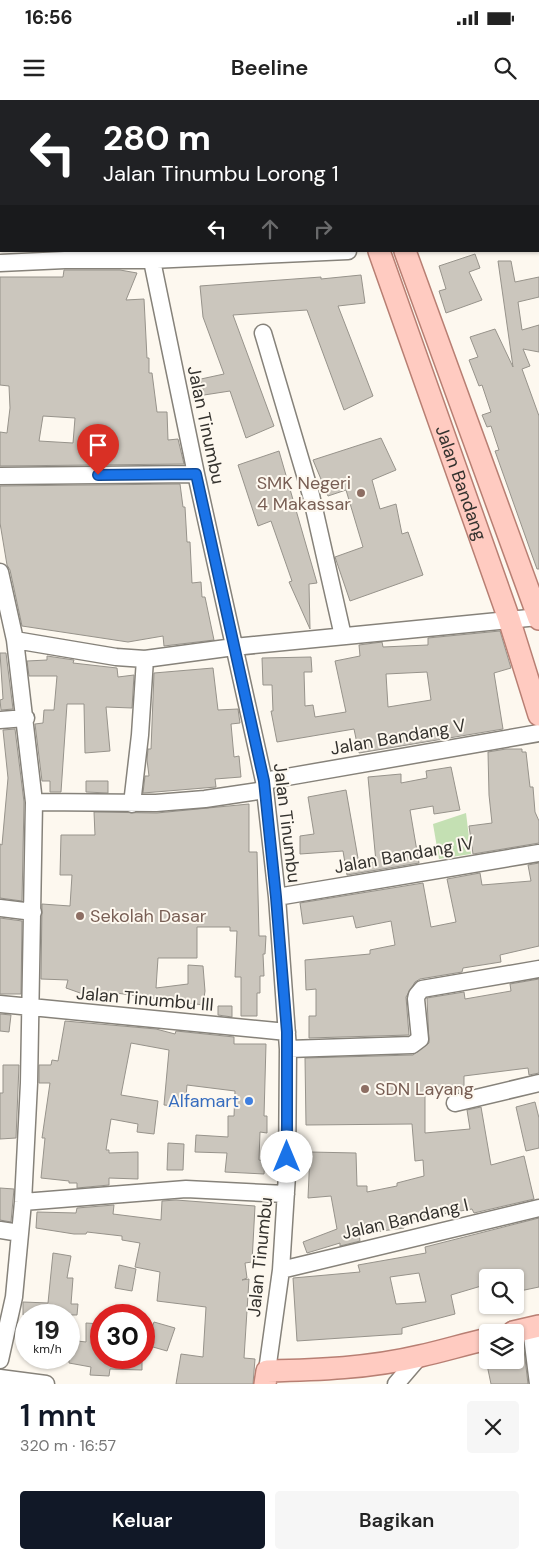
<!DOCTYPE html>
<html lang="id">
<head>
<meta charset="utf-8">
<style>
	:root { --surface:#fff; --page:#f6f6f6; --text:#222; --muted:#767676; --accent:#111827 }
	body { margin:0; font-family:"DM Sans",sans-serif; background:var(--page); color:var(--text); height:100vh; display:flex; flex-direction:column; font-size:19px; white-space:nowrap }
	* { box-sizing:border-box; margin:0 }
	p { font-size:16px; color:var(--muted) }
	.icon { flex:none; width:28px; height:28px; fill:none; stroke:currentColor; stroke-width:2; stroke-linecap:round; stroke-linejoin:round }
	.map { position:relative; height:1284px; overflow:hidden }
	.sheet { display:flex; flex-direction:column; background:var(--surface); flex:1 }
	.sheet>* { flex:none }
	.guide { position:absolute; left:0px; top:0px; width:540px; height:152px; box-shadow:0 1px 4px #0004; background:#202124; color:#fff; overflow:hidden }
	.controls { position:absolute; left:479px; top:1169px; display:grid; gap:10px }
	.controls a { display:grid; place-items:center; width:45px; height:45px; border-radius:5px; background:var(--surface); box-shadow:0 1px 4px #0004; font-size:25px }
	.speed { position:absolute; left:15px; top:1204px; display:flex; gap:10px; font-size:25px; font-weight:700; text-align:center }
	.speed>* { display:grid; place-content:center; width:65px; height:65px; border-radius:50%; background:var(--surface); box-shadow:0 1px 4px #0004; line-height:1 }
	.speed small { font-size:12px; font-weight:400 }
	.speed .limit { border:8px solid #d22; background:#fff; color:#111 }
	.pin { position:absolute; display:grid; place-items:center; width:42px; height:42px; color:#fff; margin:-51px -21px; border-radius:50% 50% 50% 0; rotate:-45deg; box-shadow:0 0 5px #0007 }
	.pin .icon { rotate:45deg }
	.me { position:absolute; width:55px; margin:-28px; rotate:0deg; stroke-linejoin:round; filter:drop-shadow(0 0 4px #0008) }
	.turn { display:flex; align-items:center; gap:18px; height:105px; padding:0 20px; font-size:22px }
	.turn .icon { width:65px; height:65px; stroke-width:2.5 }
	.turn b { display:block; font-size:35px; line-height:42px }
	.lanes { display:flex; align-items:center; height:48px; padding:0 20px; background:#0003; justify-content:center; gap:25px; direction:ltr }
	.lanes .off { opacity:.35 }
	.round { display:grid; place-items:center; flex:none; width:52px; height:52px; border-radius:5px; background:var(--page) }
	.summary { display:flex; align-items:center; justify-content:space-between; height:85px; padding:0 20px }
	h1 { font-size:30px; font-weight:600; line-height:38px; color:var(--accent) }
	.button { display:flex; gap:10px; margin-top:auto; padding:10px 20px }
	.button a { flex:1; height:58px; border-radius:5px; background:var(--accent); color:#fff; font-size:20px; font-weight:600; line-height:58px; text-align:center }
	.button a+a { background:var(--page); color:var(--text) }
	.status { display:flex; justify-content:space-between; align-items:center; height:35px; padding:0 25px; background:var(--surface); direction:ltr }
	.status svg { height:14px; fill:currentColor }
	header { display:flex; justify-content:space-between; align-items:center; height:65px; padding:0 20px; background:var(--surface); font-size:22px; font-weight:600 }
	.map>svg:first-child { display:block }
	.green { fill:#c4e0b3 }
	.building { fill:#cbc6bd; stroke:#97938b; fill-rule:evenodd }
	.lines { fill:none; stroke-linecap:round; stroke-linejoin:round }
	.minor-casing { stroke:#86827a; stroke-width:19 }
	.major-casing { stroke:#b87f73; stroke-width:24 }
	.minor { stroke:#fff; stroke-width:16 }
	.major { stroke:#ffcbc1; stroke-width:21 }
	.route-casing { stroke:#114b97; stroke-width:12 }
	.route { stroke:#1a73e8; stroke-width:9 }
	.education-dot { fill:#8d6e63; stroke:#fdf8ef; stroke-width:2 }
	.shop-dot { fill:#3f7fe0; stroke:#fdf8ef; stroke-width:2 }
	.labels { text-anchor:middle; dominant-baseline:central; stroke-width:4; stroke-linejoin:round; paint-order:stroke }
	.street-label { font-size:18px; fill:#34322e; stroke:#fdf8ef }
	.education-label { font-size:18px; fill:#785e54; stroke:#fdf8ef; text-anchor:start }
	.shop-label { font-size:18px; fill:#366cbe; stroke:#fdf8ef; text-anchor:end }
</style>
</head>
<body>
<div class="status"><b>16:56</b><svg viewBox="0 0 49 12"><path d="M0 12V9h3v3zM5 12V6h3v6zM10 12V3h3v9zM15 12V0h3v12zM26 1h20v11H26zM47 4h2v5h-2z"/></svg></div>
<header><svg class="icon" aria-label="menu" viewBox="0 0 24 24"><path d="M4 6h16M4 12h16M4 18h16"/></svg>Beeline<svg class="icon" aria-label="search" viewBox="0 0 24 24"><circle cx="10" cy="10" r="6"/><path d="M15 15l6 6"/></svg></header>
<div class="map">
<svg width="539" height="1284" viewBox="0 0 539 1284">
	<rect width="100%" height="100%" fill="#fdf8ef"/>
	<path class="green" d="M466,713l5,41 -32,5 -6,-35z"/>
	<path class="building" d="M475,154l5,14 -11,4 13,28 -36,13 -7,-22 7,-2 -7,-23z
		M498,161h13l4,21 24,-5v20l-21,5 4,28 17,-5v27l-16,-3 7,17 -8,3 17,47v153h-2l-42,-118 4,-1 -8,-24 -4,1 -5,-12 9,-3 -9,-27 -3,1 -10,-26 9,-3 -8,-20 25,-8 18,38z
		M64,170h56l17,3 -11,27 18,-1 3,59h2v15h3l5,39h10l1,28 10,-1 6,25 -184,2v-34l7,1 3,-25 -1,-22 -9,-1v-108h63zM43,316l32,2 -2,25 -34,-2z
		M361,175l4,28 -27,3 35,90 -29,14 -37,-100 -74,5 41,111 -28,12 -16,-47 -26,4 -3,-16 23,-5 -21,-57 -3,-31 121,-9v2z
		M381,338l15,32 -24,10 8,29 16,-5 6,30 6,-2 15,43 -73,26 -15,-44 28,-10 -17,-57 -18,6 -15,-36z
		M279,351l38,132 -8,1 1,45 -21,-47 3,-1 -21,-60 -13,5 -20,-61z
		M180,384l3,23h2l2,35h3l2,41 9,-1 1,15h3l9,43 -50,6 -1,-10 -35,6 -106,-16 -12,-56 -3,-5 -7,-42v-37z
		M500,531l11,37 -17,5 9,56 -144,24 -5,-24 -77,13 -6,-31h2l-1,-26h-9l-1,-27 49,-1 1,15h-8l1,34 8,-1 2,12 31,-5 -11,-51 25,-5 -1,-11 23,-3 1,5 45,-2v-7zM427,572l4,28 -43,7 -2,-33z
		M0,553h6l7,56 -12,1 -1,-10 3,-1z
		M47,556l27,4 -1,3 44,5 1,9 16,-2 -2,33 -26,-1 4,44 -25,2 -1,-49h-17l-6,88h-11v-11h-8l-7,-57 8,-1 1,-13h10l3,-34h-28l-2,-15 20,-1z
		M213,568l5,42 20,-1 2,14 -9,1 3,33 5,-1 2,21 -26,2 1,8 -73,6 2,-17h4l-2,-16 1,-11h3l3,-76z
		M15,629l9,73 -2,99 -22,-3v-54l2,1 6,-67 -5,-48z
		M506,649h16v3h4l4,35h3l2,25 4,9v22l-66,11 -4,-28 23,-3 -3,-28 -1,-43z
		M451,667l9,43 -26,4 -1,-8 -23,4 9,53 -72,12 -4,-24 -43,3v-18l14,-2 -6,-37 38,-7 13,74 17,-2 -8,-85 33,-3v9l26,-5 -1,-7z
		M86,681h22v12l-22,-1z
		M249,704v48h8l2,84h7l-1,18h-2l1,22h-4v17h-3v23h-16v-39h-6l2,-46h-7v-4h-33v31h-39l-2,30 32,-4v-19l15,1 2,25 -2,14 -94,-13 -1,4 -24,-4 -1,2 -17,-6 2,-8 -27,-1 1,-75 28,2 2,-31h-12l1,-40h34l-1,-23 63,1z
		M539,763v83l-39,9 1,7 -38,6 -1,4 -42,7 -5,3 -9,15 3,38 -100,3v-22h7v-27l-10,1 -1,-30 65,-6v-4l25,-5 -4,-24 -35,7 -3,-12 -50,8 -3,-21 123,-20 8,44 25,-5 -9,-43 33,-6 2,12 49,-4 -3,-16z
		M0,818l22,3 -1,73h-21z
		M539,879v94l-10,2 -1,-7 -64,8v15h-39v42l45,-4 -3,-19 14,-3 10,58 33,-9 10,43 -60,14 -2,-4 -70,12 2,7 -45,6 1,7 -20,5v-3l-33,10 -4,-11 34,-13 -6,-33 -23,2 2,-46 46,1 1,33h10v6l30,-6v-3l27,-7 -1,-16 -8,1 -3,-37 -106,1 -1,-67 108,-3 16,-12 -2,-45 37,-6 1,7 46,-8 -1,-7z
		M218,906h14v11l-14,-2z
		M0,914l11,1 -2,17 -9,-1z
		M65,921l91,8 19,5 1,-3 58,6v7h32l-2,72h3v17l-7,-1 -1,28 6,1 -1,13 -39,-2 2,-19 -32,-1 1,-17 32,2v-21h6l1,-25 -48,-6 -2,22 -21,-2 5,-55 -38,-7 -10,52 37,6 -4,33 -17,-2 1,-8 -27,-5 -5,31h3v3l29,-1v27l-29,-1v7l-32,3v-5h-8v-2l-28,-3 4,-40h-3l8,-55h-11v-18h12l1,-5 6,1z
		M3,965h16l-3,73 -16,1v-46h3z
		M535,1002l4,16v30l-13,3 -10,-44z
		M168,1043l16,1 -1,26h-16z
		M0,1088l14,1 -3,33 -11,-2z
		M176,1100l79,6 -3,56 -7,1 2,15 -5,2 7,-1 -5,79 11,1 -2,25h-77l5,-30 22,3 3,-50 -49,-6 3,-29 -25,-5 5,-24 -18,-3v-4l-35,-4 -1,2h-12l-38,-6 1,-16 39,1 1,-5 37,-3 -1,9 48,6 1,-19z
		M539,1118v69l-24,5v-14h-27v6l-37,11 4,19 -53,14v6l-105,7 -4,-63 67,-6 -2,-7 68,-12 -1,-6zM419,1173l7,29 -30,2 -6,-27z
		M53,1153l18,3 -4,22h6l-2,26h7l-1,11h-54v-13l25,1z
		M119,1165l17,4 -4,22 -17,-3z
		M154,1222l21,6 -8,23 -21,-6z
		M86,1223l15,1 -2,27h2v7h41v12l-32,-1 -1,7 -19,-1 1,-8 -22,-4v-23l17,2z
		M524,1250l4,34h-37l-5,-24h29v-9z"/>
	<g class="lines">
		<g class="minor-casing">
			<path id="minor" d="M120,0v1
				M150,151l46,223 68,307 13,116 11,152 -1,126 -6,95 -14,101
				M0,163l65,-3h86l197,-9
				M263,233l48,162 32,141
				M0,376l196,-2
				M0,472l15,68 19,162 -5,281 -6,119 -9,95 -14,63
				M15,540l101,17 29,2 89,-12 305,-30
				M0,620l26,-2
				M264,681l275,-48
				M34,702l122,1 49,-4 60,-9
				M132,704l8,-69 5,-76
				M277,797l262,-44
				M0,808l33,4
				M0,904l287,28
				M288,949l124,-4 8,-6 -4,-40 1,-4 5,-6 117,-20
				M455,1003l84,-20
				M23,1102l163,-13 100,5
				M0,1130l20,3
				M281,1170l258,-62
				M531,1228l7,56
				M0,1278l46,6
				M396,1284l23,-27"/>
		</g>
		<g class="major-casing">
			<g id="major">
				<path d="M327,0v1"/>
				<path d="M355,0l1,1"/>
				<path id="s1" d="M379,151l130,368 30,96"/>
				<path d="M405,151l134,368"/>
				<path d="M513,1232l26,-6"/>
				<path d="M265,1284l2,-13c51,-1 103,-3 153,-15 23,-5 45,-12 68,-17"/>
			</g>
		</g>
		<use href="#minor" class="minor"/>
		<use href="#major" class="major"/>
	</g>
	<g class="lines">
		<g class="route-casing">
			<path id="route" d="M98,375l98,-1 68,307 12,116 11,135v125"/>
		</g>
		<use href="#route" class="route"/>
	</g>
	<g class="education-dot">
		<circle cx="361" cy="393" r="5"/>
		<circle cx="80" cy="816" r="5"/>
		<circle cx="365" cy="989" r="5"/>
	</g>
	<circle class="shop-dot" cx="249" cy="1001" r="5"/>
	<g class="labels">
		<g class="street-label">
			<text transform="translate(206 325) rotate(78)">Jalan Tinumbu</text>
			<text stroke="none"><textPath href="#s1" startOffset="246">Jalan Bandang</textPath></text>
			<text transform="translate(398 637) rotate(-10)">Jalan Bandang V</text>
			<text transform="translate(287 723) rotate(83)">Jalan Tinumbu</text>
			<text transform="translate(404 755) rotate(-10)">Jalan Bandang IV</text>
			<text transform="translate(145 899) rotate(5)">Jalan Tinumbu III</text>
			<text transform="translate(405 1119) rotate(-13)">Jalan Bandang I</text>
			<text transform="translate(260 1157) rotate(-84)">Jalan Tinumbu</text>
		</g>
		<g class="education-label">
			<text x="351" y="383" text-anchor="end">SMK Negeri<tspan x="351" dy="21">4 Makassar</tspan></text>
			<text x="90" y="816">Sekolah Dasar</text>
			<text x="375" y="989">SDN Layang</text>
		</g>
		<g class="shop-label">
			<text x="239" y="1001">Alfamart</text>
		</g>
	</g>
</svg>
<div class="controls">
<a><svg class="icon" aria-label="search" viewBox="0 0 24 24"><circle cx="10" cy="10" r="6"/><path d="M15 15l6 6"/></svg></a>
<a><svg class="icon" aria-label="layers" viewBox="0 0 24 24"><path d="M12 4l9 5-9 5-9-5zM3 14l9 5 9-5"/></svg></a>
</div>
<div class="speed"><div>19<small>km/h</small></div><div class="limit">30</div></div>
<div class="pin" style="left:98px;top:375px;background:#d93025"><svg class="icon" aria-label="arrive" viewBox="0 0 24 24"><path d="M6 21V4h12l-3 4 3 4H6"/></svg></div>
<svg class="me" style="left:287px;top:1057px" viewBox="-20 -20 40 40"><circle r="19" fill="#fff"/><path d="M0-13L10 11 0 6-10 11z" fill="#1a73e8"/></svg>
<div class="guide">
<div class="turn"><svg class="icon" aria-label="left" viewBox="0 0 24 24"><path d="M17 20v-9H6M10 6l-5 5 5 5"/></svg><div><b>280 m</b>Jalan Tinumbu Lorong 1</div></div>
<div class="lanes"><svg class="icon" aria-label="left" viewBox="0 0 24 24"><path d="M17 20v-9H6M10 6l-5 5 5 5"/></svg><svg class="icon off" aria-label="ahead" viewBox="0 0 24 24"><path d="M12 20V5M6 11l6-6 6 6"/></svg><svg class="icon off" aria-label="right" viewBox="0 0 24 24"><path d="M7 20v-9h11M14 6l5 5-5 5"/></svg></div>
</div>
</div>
<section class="sheet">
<div class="summary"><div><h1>1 mnt</h1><p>320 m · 16:57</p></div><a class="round"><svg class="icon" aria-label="close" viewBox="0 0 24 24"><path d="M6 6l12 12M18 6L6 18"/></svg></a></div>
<div class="button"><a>Keluar</a><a>Bagikan</a></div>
</section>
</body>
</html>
